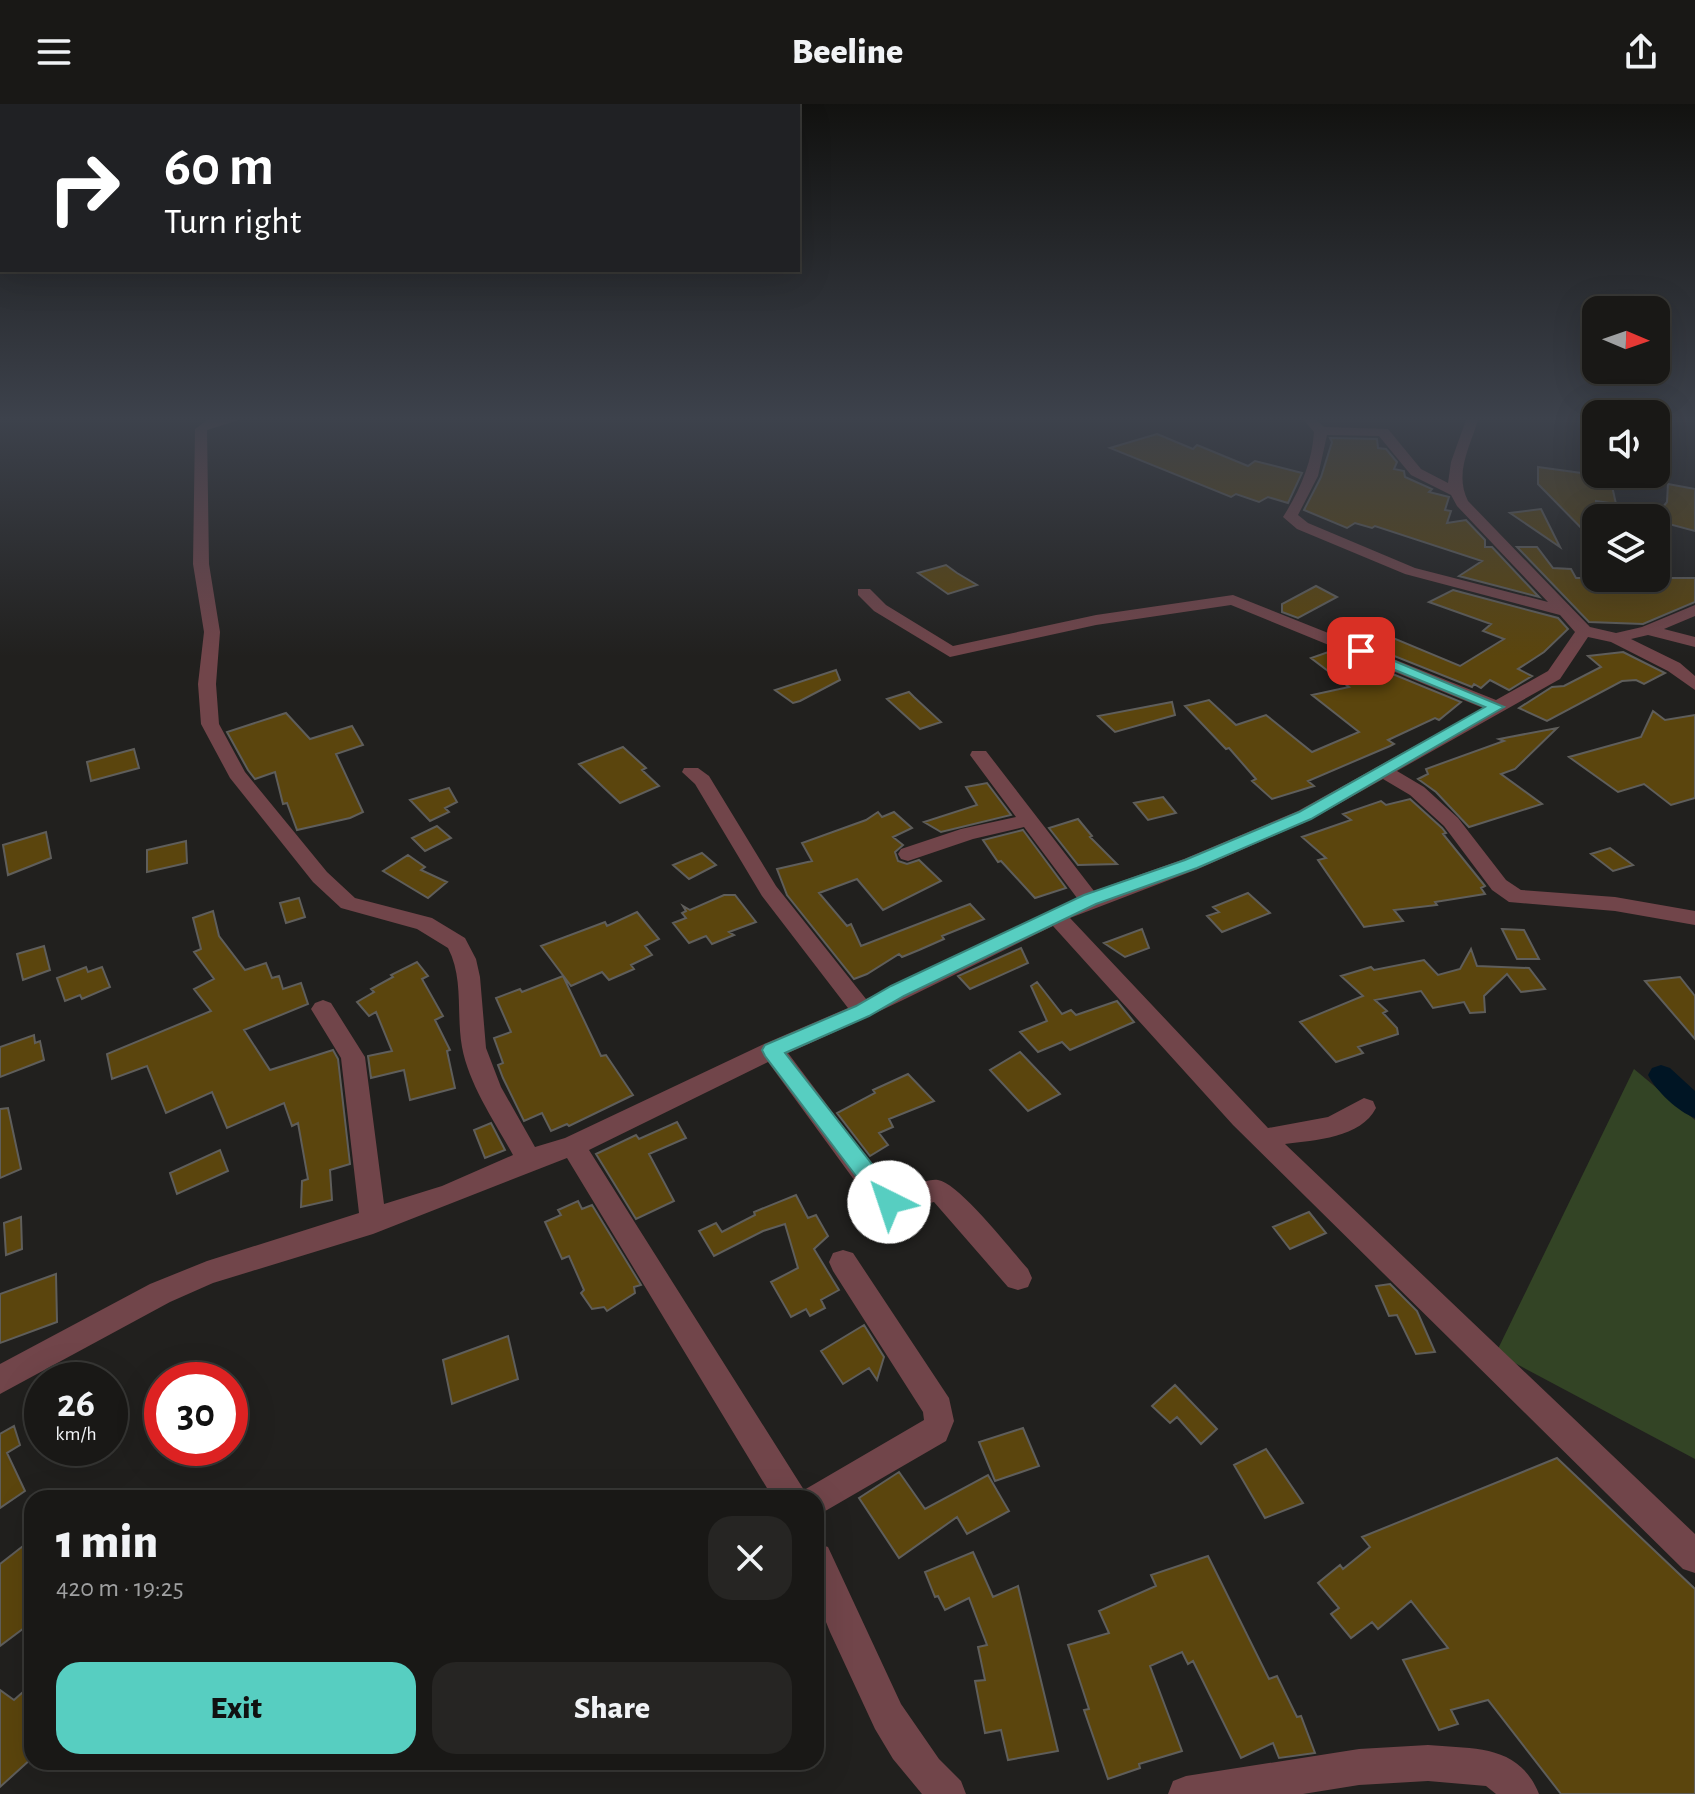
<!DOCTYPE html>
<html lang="en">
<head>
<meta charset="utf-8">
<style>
	:root { --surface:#191816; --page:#262523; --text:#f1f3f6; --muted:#9fa0a1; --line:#373735; --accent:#57cec1 }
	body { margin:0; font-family:"Alegreya Sans",sans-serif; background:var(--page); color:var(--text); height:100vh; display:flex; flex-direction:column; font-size:30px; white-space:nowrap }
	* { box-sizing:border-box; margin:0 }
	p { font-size:26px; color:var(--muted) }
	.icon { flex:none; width:44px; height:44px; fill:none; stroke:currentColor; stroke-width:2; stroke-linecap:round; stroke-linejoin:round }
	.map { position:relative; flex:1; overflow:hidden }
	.sheet { position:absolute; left:24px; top:1386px; width:800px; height:280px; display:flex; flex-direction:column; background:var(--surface); border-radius:24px; box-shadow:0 8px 32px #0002,0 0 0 2px var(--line) }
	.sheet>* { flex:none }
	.top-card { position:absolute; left:0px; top:0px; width:800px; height:168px; box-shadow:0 8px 32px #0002,0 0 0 2px var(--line); background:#202124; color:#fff; overflow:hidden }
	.needle { width:52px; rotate:92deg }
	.buttons { position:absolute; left:1582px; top:192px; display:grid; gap:16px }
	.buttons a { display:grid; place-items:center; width:88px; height:88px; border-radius:16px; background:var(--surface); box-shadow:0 8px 32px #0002,0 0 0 2px var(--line); font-size:40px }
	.speed { position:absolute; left:24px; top:1258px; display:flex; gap:16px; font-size:40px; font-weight:700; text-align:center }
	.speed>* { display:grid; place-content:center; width:104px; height:104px; border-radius:50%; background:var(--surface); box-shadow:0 8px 32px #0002,0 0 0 2px var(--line); line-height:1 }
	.speed small { font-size:20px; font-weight:400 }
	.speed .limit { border:12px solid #d22; background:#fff; color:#111 }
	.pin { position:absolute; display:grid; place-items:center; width:68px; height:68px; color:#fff; margin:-34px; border-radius:16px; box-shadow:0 4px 12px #0006 }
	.me { position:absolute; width:88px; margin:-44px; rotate:319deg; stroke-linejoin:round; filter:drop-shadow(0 0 6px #0008) }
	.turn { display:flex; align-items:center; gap:28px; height:168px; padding:0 32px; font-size:36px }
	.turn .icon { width:104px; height:104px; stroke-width:2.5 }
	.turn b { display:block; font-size:56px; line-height:68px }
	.round { display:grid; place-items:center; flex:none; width:84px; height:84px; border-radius:24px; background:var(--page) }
	.headline { display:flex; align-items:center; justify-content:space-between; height:136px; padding:0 32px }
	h1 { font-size:48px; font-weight:800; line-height:60px }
	.action { display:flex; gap:16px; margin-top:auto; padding:16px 32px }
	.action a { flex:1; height:92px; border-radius:24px; background:var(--accent); color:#111; font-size:32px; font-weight:800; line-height:92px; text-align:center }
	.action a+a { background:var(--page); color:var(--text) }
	header { display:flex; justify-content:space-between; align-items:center; height:104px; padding:0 32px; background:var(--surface); font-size:36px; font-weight:800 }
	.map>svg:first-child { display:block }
	.green { fill:#334425 }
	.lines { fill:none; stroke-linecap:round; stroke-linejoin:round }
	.canal { fill:#001524; fill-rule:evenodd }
	.building { fill:#5b450d; stroke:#5f5e5b; stroke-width:2 }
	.minor { fill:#71454a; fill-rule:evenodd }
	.route { fill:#57cec1; stroke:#39867d; stroke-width:2 }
</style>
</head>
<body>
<header><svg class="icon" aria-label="menu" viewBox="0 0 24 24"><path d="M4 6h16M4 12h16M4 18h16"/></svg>Beeline<svg class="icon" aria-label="share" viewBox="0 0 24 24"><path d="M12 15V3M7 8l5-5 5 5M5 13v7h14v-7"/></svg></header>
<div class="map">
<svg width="1695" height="1690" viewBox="0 0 1695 1690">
	<rect width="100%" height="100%" fill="#21201e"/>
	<path class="green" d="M1634,965l61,51v339l-199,-106z"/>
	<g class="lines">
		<path class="canal" d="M1661,961l9,3 25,23v27c-17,-6 -39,-27 -47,-43l4,-7z"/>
	</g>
	<path class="building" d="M1157,330l36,15 4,-4 51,21 7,-5 47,12 -14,30 -20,-6 -9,5 -23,-8 -5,3 -121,-49z
		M1330,334l47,1 1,9 8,1 11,13 -3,7 10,2 1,6 27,12 -3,3 20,5 -4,13 6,1 -4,12 19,-3 19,20v7h7l47,50 -80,-21 23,-15 -107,-35 -3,2 -17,-5 -8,5 -43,-18 17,-33 11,-35z
		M1538,363l72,10 6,27 -20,-3v42l-58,-59z
		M1668,380l27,5v42l-30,-8 4,-5 -12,-4 10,-12z
		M1541,405l19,38 -50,-34z
		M1517,443h20l16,21 18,1 5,9h35l12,2 1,4 12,-2 20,2v-6h39v24l-52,22 -54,-2z
		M946,461l11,8 20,12 -29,9 -30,-21z
		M1316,482l21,11 -39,21 -16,-6v-8z
		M1453,486l105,28 10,11 -24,23 -26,17 14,7 -23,14 -19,-10 -9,8 -7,-4 -2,3 -118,-47 20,-10 86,36 44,-27 -21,-8 8,-7 -62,-22z
		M1334,546l127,52 -22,18 -4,-2 -47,22 6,4 -4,2 -82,35 6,5 -42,13 -20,-18 4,-2 -27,-31 -3,1 -41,-43 24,-6 27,25 30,-10 46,37 47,-20 -47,-37 37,-8 -38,-29z
		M1623,548l42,21 -21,11 -8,-4 -14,1 -75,40 -28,-13 33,-21 12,-1 37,-19 -13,-11z
		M836,566l4,10 -40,21 -7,2 -18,-13z
		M909,588l5,5 27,25 -21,7 -33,-30z
		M1172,598l3,13 -60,17 -17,-16z
		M1653,607l12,9 30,-5v83l-24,7 -27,-21 -26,8 -49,-35 72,-20z
		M286,609l24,26 42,-13 11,19 -27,9 27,58 -13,6 -53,12 -10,-27 -4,1 -8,-32 -20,7 -7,-9 -21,-38z
		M1557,624l-42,41 -14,5 41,30 -73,23 -33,-35 -18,-13 10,-5 -2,-5 78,-28 -5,-2z
		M623,643l23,21 -4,2 17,16 -39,17 -41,-39z
		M134,645l5,19 -48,13 -4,-19z
		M987,679l24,32 -70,17 -17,-10 53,-17 -11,-18z
		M449,684l8,14 -12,6 4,4 -19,9 -20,-21z
		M1163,693l13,16 -28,7 -14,-17z
		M1410,695l32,29 4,5 -3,1 42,52 -4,2 4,6 -50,8 2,3 -43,5 9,11 -39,6 -46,-67 8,-2 -24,-21 49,-17 -8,-6 38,-13 5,4z
		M878,708l4,5 12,-5 18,16 -19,9 10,8 -8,7 3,9 9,3 12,-4 22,21 -58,29 -26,-31 -38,14 28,33 4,-2 10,22 109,-42 14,15 -42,17 2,3 -25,11 -17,7 -3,-3 -32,20 -13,5 -67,-84 -10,-26 35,-8 -10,-18 64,-23z
		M1078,715l14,17 -2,1 27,27 -39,1 -29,-37z
		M437,722l14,12 -26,13 -13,-13z
		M1023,726l43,58 -31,10 -34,-37 -3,1 -15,-22z
		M46,728l5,26 -43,17 -5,-30z
		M186,737l1,22 -40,9v-22z
		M1610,744l23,17 -20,6 -22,-17z
		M702,749l14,12 -27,14 -16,-14z
		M408,751l17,12 -4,3 26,12 -19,16 -45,-27z
		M1248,789l22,20 -48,19 -15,-16 12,-4 -6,-5z
		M724,791h11l21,27 -27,10 5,3 -22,9 -6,-8 -17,7 -16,-20 13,-5 -4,-5 4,-2 -3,-5 7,4z
		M299,794l6,19 -19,6 -6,-20z
		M213,807l6,25 26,34 21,-7 6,15 7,-2 4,13 18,-6 7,21 -64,26 26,40 63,-20 5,9 12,105 -20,6 2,30 -31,7 1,-26 6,-2 -10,-56 -6,3 -8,-23 -57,25 -15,-36 -46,21 -19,-47 -35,13 -5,-25 104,-43 -17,-22 20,-10 -20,-27 7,-3 -8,-31z
		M637,808l22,27 -14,7 7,9 -21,10 3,4 -25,11 -7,-8 -31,14 -30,-40 64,-24 2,4z
		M1142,825l7,19 -24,9 -21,-14z
		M1502,825l22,1 15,29h-22z
		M44,842l6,24 -27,10 -6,-26z
		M1021,844l7,15 -58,26 -12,-13z
		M1471,845l6,17 52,2 16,21 -24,3 -14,-18 -23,22 1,16 -15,1 -6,-11 -31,6 -12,-17 -46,9 12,11 -4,2 14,15 1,6 -40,13 5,6 -27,9 -36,-40 63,-26 -22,-20 30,-9 3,3 50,-10 14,15 22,-6z
		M417,858l11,14 -6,3 21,37 -8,4 15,30 -3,1 8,37 -45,12 -6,-30 -33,8 -3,-22 24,-5 -16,-39 -7,4 -12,-14 17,-10 -3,-3 22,-12 -2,-2z
		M86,863l2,5 14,-5 8,20 -28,12 -2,-4 -15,6 -8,-23z
		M563,872l38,80 5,-1 27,40 -64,31 -2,-2 -16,7 -9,-18 -18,8 -21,-43 -5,-13 5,-2 -9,-25 17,-6 -15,-34 24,-9 2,3z
		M1680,873l15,19v43l-50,-58z
		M1037,878l25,32 9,-4 5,5 41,-14 17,21 -64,28 -8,-8 -24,10 -18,-20 27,-11 -16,-35z
		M34,931l1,8 5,-2 4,19 -44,17v-30z
		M1020,948l40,42 -32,17 -38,-41z
		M908,970l26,27 -45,18 4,8 -14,6 9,12 -18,11 -33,-43 38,-20 -2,-3z
		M8,1004l13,61 -21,9v-69z
		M677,1018l9,16 -37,16 25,47 -38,18 -40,-65 40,-19 3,4z
		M491,1019l14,27 -20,8 -11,-28z
		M220,1046l8,21 -51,23 -7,-21z
		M796,1091l12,23 8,-3 12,21 -14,13 25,41 -18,10 4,8 -15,8 -4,-7 -15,8 -20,-35 27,-14 -13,-44 -22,7 -49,25 -15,-25 17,-8 6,9 33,-17 -1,-3z
		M578,1097l4,8 10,-4 49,80 -7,2 1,6 -28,18 -3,-4 -12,2 -11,-16 3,-3 -15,-34 -7,3 -17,-37 16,-7 -3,-5z
		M1309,1108l17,21 -36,16 -17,-22z
		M21,1113l1,32 -16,6 -2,-32z
		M56,1170l1,48 -57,21v-49z
		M1390,1180l27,27 18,41 -19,2 -19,-39 -8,1 -13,-30z
		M864,1221l20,32 -7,23 -8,-12 -26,16 -22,-33z
		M508,1232l10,43 -66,25 -9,-44z
		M1175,1281l42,44 -16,15 -24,-27 -7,6 -18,-17z
		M14,1322l6,19 -13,8 18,38 -25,17v-74z
		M1023,1324l16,38 -44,15 -16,-39z
		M1266,1345l37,54 -38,15 -31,-53z
		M1557,1354l138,131v205h-134l-73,-94 -37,10 7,14 -19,6 -36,-70 45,-12 -37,-47 -33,28 -6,-7 -21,16 -20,-24 8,-6 -21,-25 22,-18 3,4 27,-22 -8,-10z
		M899,1368l26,37 63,-34 21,36 -42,23 -10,-17 -58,41 -40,-60z
		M32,1435v83l-32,24v-82z
		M973,1448l20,45 25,-11 40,165 -50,9 -7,-30 -16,3 -10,-52 10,-1 -7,-33 9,-2 -18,-47 -24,12 -7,-14 -3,1 -10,-25z
		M1208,1452l61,123 8,-3 20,41 4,-1 14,37 -36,5 -6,-15 -32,15 -48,-97 -5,3 -6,-12 -32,14 32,85 -43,13 1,4 -32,11 -24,-69 5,-1 -21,-64 41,-12 -10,-22 57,-25 -5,-11z
		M32,1580v74l-32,29v-97l14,10z"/>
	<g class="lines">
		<path class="minor" d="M207,316h32l-32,10 2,134 11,68 -4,52 3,40 26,48 82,100 28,26 77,20 33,20 11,21 4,18 6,71 15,39 34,60 30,-9 199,-94 84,-36 -86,-112 -67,-112 -13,-12 2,-4h14l11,8 67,110 90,113 211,-101 -53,-71 -51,12 -65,22 -7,-2 -3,-5 3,-5 60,-20 55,-12 -46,-62 2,-4h14l108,140 90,-32 114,-48 185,-103 -252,-103 -135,20 -146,32 -76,-46 -16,-16v-6h12l16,16 67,41 143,-31 137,-20 263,105 52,-29 27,-39 -15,-17 -155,-41 -108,-45 -14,-12c17,-27 29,-54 31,-85l-10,-12h13l7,7 64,2 33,40 27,14 3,-21 15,-42h12c-8,27 -24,53 -10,81l122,126 26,6 26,-6 53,-22v11l-31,13 31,8v10l-47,-12 -17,4 49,24 15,13v14l-27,-19 -57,-29 -23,-5 -28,42 -163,92 27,16 34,31 48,62 15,10 94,7 80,14v14l-80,-14 -106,-9 -17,-12 -48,-64 -34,-31 -27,-16 -71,40 -114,50 -128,49 198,210 60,-11 36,-19 9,3 3,7c-15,30 -61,32 -91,36l410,390v39l-12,-4 -450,-444 -180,-199c-88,43 -175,88 -265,127l101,134c14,7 33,-9 49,-7 21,3 73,70 90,89l4,9 -4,9 -10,3 -10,-3 -74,-85 -45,11 -18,-10 -103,-141 -179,88 215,340 120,-70 -1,-8 -90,-141 -4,-9 4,-9 10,-3 10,3 96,145 5,23 -8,20 -119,69 -11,5v-17h-43l-206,-340 -194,76 -160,49 -43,19 -170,92v-30l150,-80 57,-23 152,-48 -18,-155 -30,-49 4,-6 8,-3 8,3 34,54 19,147 58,-18 71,-31c-18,-33 -44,-70 -51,-108 -6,-33 2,-68 -14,-99l-31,-19 -76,-21 -28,-26 -83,-104 -29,-54 -3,-40 6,-52 -11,-68 2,-135zM1327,331l52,1 32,39 40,20 6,11 91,96 -133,-34 -107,-45 -10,-8 20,-39z
			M816,1439l12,4 73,157 38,55 22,22 5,13h-44l-29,-35 -18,-30 -45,-97 -14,-35z
			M1428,1641c46,4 91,-1 111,49h-43l-10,-8 -58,-5 -69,4 -56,9h-135l5,-13 13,-5 173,-27z"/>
	</g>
	<linearGradient id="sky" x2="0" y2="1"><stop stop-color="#121210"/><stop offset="0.57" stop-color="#3d424c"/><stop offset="1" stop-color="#3d424c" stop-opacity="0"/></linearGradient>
	<rect width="1695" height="553" fill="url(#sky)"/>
	<path class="route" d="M1361,543l143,60 -193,112 -114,49 -101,36 -192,92 -35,20 -84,37 112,143 3,6 -3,7 -8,3 -8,-3 -116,-153 -3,-6 3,-5 91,-39 35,-20 193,-91 101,-35 114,-48 186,-105 -129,-53 -2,-3z"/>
</svg>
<div class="buttons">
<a><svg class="needle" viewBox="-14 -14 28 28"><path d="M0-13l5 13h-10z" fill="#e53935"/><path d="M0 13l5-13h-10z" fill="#9fa0a1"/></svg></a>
<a><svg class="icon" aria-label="sound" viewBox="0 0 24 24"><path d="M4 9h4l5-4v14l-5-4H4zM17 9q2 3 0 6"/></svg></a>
<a><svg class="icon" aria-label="layers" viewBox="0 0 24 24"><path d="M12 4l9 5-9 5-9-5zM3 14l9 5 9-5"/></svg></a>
</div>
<div class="speed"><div>26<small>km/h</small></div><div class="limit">30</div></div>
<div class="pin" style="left:1361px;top:547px;background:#d93025"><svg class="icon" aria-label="arrive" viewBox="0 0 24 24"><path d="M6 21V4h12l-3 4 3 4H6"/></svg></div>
<svg class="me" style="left:889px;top:1098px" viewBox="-20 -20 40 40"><circle r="19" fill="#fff"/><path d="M0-13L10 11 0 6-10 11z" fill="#57cec1"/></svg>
<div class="top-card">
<div class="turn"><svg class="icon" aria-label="right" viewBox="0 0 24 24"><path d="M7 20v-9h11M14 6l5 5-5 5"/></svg><div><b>60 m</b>Turn right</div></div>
</div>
<section class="sheet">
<div class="headline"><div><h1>1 min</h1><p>420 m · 19:25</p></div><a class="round"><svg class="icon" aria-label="close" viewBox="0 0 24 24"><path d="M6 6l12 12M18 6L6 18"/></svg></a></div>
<div class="action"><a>Exit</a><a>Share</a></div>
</section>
</div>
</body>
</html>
